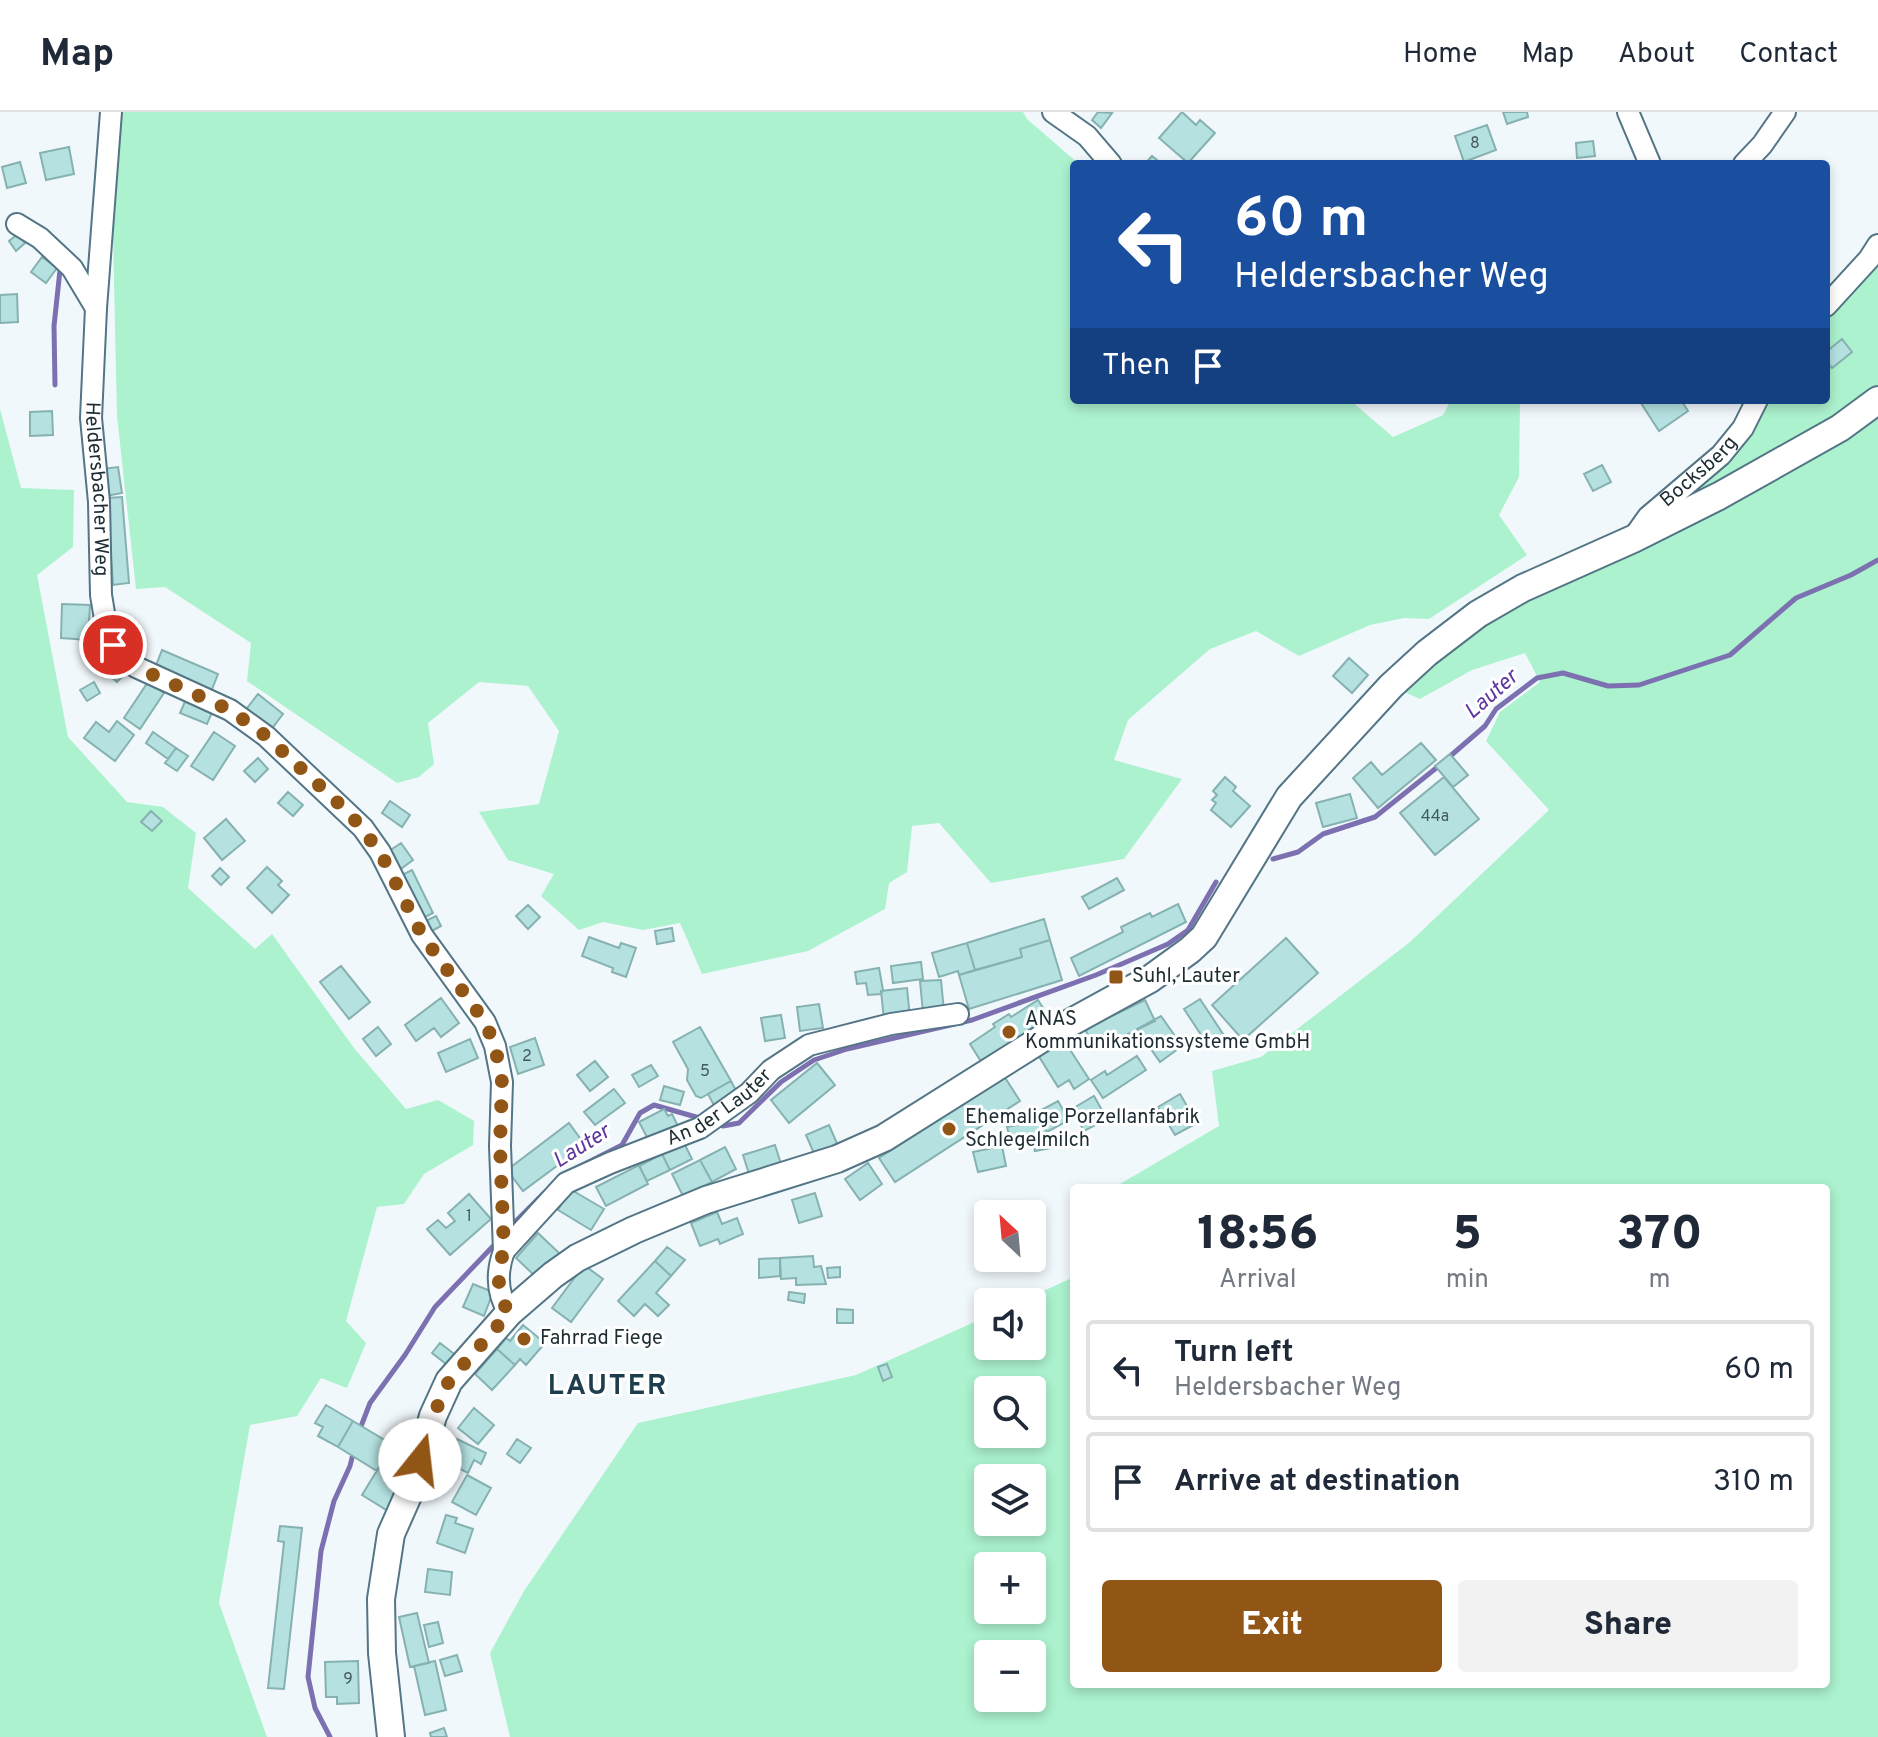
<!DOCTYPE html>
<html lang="en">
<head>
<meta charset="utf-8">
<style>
	:root { --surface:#fff; --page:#f2f2f3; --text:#1f2937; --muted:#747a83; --line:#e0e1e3; --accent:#915515 }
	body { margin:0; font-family:Overpass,sans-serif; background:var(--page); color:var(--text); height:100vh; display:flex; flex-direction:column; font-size:30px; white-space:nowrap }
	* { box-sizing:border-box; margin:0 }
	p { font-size:26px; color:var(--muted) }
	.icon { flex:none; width:44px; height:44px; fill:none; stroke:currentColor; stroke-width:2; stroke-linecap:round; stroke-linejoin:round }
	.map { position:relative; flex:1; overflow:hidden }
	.panel { position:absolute; left:1070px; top:1072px; width:760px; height:504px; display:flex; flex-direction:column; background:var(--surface); border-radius:8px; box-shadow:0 4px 12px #0003 }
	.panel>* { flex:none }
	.top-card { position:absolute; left:1070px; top:48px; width:760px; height:244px; border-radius:8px; box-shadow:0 4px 12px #0003; background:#1a4fa0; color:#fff; overflow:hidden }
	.needle { width:52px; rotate:334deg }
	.controls { position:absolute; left:974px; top:1088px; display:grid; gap:16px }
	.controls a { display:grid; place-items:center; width:72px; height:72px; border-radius:8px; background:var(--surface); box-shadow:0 4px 12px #0003; font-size:40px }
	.pin { position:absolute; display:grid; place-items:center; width:68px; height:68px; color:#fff; margin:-34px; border:4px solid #fff; border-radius:50%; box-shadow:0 2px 8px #0007 }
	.me { position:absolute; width:88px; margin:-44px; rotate:16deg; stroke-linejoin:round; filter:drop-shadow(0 0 6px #0008) }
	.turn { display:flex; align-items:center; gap:28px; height:168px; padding:0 32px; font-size:36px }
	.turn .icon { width:104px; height:104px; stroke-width:2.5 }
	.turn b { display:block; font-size:56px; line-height:68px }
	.then { display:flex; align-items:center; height:76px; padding:0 32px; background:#0003; gap:16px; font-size:30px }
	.eta { display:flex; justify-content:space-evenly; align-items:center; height:136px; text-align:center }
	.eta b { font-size:48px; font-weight:800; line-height:56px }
	.cta { display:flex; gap:16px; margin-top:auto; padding:16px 32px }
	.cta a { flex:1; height:92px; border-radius:8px; background:var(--accent); color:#fff; font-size:32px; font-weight:800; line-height:92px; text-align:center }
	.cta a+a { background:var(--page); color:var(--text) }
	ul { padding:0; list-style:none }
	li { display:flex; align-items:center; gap:24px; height:100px; margin:0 16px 12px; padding:0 16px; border:4px solid var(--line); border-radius:8px }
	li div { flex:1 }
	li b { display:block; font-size:30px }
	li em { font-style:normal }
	header { display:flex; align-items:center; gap:48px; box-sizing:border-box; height:112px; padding:0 40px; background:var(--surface); border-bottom:2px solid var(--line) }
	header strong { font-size:38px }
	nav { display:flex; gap:44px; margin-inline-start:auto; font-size:28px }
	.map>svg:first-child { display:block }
	.green { fill:#acf2ce; fill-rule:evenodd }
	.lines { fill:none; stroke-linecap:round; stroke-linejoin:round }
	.stream { stroke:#7c70b0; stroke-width:5 }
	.building { fill:#b5e2e1; stroke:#86b1b1; stroke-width:2 }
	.minor-casing { stroke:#537585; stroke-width:24 }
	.tertiary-casing { stroke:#537585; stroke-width:30 }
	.minor { stroke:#fff; stroke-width:20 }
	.tertiary { stroke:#fff; stroke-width:26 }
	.route { stroke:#915515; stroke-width:14; stroke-dasharray:0 25.2 }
	.poi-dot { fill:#915515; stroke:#fff; stroke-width:3 }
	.labels { text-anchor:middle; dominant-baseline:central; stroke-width:6; stroke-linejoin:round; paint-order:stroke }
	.number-label { font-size:16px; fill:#445a5f }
	.street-label { font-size:20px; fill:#1e2d34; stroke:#fff }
	.poi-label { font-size:20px; fill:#1e2d34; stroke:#fff; text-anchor:start }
	.water-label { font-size:22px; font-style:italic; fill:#5d379f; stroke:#fff }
	.district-label { font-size:28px; font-weight:bold; letter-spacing:2px; fill:#1d3e4d; stroke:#fff }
</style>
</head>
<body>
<header>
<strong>Map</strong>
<nav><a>Home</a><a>Map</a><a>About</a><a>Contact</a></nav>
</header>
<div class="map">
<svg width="1878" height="1625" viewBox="0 0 1878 1625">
	<rect width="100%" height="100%" fill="#f1f8fc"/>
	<path class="green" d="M118,0h905l4,7 52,45h-5v236h276l43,37 50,-22 8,-15h69l-1,77 -20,38 28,40 -98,64 -25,-1 -34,7 -71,31 -43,-25 -46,18 -82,71 -14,40 68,19 -58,80 -133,24 -52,-60 -27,3 -5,46 -18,11 -4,26 -77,42 -106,23 -22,-51 -37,7 -40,-8 -24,8 -38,-34 13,-22 -46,-14 -29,-48 60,-8 20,-73 -31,-45 -49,-4 -51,41 6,41 -15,13 -22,6 -150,-102 4,-38 -86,-56 -29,2 -19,-173 -5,-226z
		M1878,133v1492h-1368l-20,-84 34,-62 114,-168 218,-48 132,-59v30h44v-44h-13l55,-25v407h752v-496h-713l106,-62 -7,-55 49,-14 149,-115 139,-132 -63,-69 14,-29 40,-30 -15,-29 -53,17 -52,29 -29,-13 36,-33 206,-114 67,-65 57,-74h69v-94zM988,1278h44v44h-44zM988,1366h44v44h-44zM988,1454h44v44h-44zM988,1542h44v44h-44z
		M0,297l21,79 53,2 -1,57 -36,28 31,162 59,65 36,5 33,26 -8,55 67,61 17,-15 82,114 52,61 32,-9 36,21 -1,24 -49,29 -20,30 -27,3 -31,114 20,22 -19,45 -26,-10 -24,38 -47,9 -31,178 48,134h-267z"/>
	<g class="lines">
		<path class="stream" d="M55,273l-1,-59 6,-56
			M1448,646l37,-32 11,-17 41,-31 26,-5 45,13 31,-1 91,-30 66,-57 55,-23 27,-15
			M1273,747l25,-7 25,-18 52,-17 65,-52
			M716,1011l7,3 16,-3 42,-41 33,-22 33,-11 125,-29 124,-45 72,-31 20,-14 28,-48
			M577,1056l45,-23 18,-32 14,-8 49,14
			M509,1116l35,-35
			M360,1317l10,-26 35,-48 30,-48 62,-65
			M330,1625l-15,-29 -7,-31 13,-126 13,-50 16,-35 4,-16"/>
	</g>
	<path class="building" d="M1098,0l14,1 -11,15 -9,-8z
		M1182,0l14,13 4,-5 15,13 -27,30 -29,-25z
		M1503,0h24l1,5 -21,7z
		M1487,13l9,25 -32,12 -9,-26z
		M1593,29l2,15 -18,2 -1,-15z
		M69,35l5,27 -28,6 -6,-27z
		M1152,44l10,8h-17z
		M20,50l6,21 -19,5 -5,-21z
		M18,122l7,9 -9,8 -7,-10z
		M42,145l15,11 -11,15 -15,-11z
		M17,182l1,28 -18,1v-28z
		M1842,227l10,13 -20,16 -6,-8v-8z
		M1639,288h42l7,11 -29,20z
		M52,299l1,24 -23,1v-24z
		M1602,353l9,17 -18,9 -9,-17z
		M118,355l4,26 -16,3 -4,-27z
		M122,385l7,86 -16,2 -6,-87z
		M62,492l28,1 -2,35 -27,-2z
		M162,538l56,24 -7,18 -56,-24z
		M1349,546l19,17 -16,18 -19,-17z
		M113,550l12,11 -8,9 -12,-11z
		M94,570l6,11 -13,8 -7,-11z
		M148,570l16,11 -24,36 -16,-11z
		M258,582l25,20 -13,17 -26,-19z
		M187,585l27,11 -7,16 -27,-11z
		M117,609l17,14 -19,26 -31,-23 12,-16 13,10z
		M153,620l23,16 -8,11 -22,-16z
		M214,620l21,14 -22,34 -22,-14z
		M1421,631l15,17 -58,48 -25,-30 18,-16 11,13z
		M176,636l12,8 -11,15 -12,-8z
		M1450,642l18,21 -15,12 -18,-21z
		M258,646l10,11 -13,13 -11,-11z
		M1225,665l11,10 -3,4 17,15 -19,21 -20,-17 5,-7 -4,-3 5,-5 -4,-4z
		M1444,665l35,42 -44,36 -35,-42z
		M288,680l15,13 -10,11 -15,-13z
		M1350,682l7,24 -34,9 -7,-24z
		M390,689l20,14 -8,12 -20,-14z
		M151,699l11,10 -10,10 -11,-9z
		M226,707l19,22 -23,19 -18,-22z
		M401,731l12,17 -15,11 -12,-18z
		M267,755l15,14 -4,4 11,10 -17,18 -25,-25z
		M220,756l9,9 -8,8 -9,-9z
		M412,758l21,43 -14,7 -21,-43z
		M1117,766l7,12 -35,19 -7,-12z
		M1178,792l8,18 -107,54 -8,-18 52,-26 -2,-5 29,-14 2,4z
		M528,793l12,12 -12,12 -12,-13z
		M436,804l5,10 -15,8 -5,-11z
		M1044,807l6,21 -30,9 2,8 -47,13 -8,-27z
		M672,816l2,13 -17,3 -2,-13z
		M589,825l30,11 2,-5 15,5 -10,29 -14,-5 1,-4 -31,-12z
		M1286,826l32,35 -75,67 -31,-35z
		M1050,828l12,40 -93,29 -10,-34 63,-18 -2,-8z
		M967,831l8,27 -16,5 -1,-4 -19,6 -7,-24z
		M921,850l2,17 -30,4 -2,-17z
		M341,854l29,36 -21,17 -29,-37z
		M879,856l4,22 -2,4 -13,1 -2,-12 -9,1 -2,-12z
		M941,868l3,31 -21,2 -3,-32z
		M907,876l3,29 -26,3 -3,-29z
		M441,886l18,25 -18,14 -7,-9 -18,13 -11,-16z
		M1200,887l25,38 -16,10 -25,-38z
		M1038,888l12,19 -68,44 -12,-19 25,-17 -2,-3 16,-10 2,3z
		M1145,888l10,21 -60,29 -10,-21z
		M819,892l4,24 -23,3 -3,-24z
		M781,903l4,23 -20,3 -4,-23z
		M1161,904l21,30 -22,16 -23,-33z
		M378,915l13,17 -15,12 -13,-17z
		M700,915l31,54 -30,17 -5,-2 -9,-16 1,-11 -15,-27z
		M535,926l9,27 -26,9 -8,-27z
		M470,927l8,19 -32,14 -8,-19z
		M1063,927l26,40 -15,10 -5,-9 -11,7 -20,-32z
		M1137,944l9,14 -43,28 -12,-18 14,-9 2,4z
		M595,949l13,16 -18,14 -13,-16z
		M817,951l18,22 -46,38 -18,-23z
		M651,953l7,11 -19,11 -7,-12z
		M1004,964l16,25 -125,81 -16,-24z
		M731,969l9,17 -23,13 -9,-17z
		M664,974l20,6 -4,13 -20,-5z
		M614,977l11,14 -30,22 -11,-13z
		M1180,982l17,29 -22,12 -17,-28z
		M1094,984l13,23 -23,12 -12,-22z
		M1058,989l11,19 -22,12 -11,-19z
		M664,997l4,7 4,-2 8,16 -29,15 -12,-23z
		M1040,1008l7,12 4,16 -16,3 -2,-8 -11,3 -2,-6 -9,2 -4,-15z
		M569,1011l16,22 -62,46 -16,-21z
		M829,1013l10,23 -23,10 -10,-23z
		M684,1031l8,16 -22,11 -8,-16z
		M775,1033l7,22 -32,10 -7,-22z
		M1002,1034l4,20 -28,6 -5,-20z
		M725,1035l11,22 -24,13 -12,-22z
		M662,1042l8,16 -23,11 -8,-15z
		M700,1048l12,22 -29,14 -11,-22z
		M868,1051l14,21 -22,16 -15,-21z
		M639,1053l9,19 -42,22 -10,-19z
		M570,1077l34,20 -13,21 -33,-20z
		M815,1081l7,23 -23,7 -7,-23z
		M469,1082l22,25 -41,36 -23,-26 11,-9 8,8 9,-7 -7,-8z
		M717,1100l5,12 15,-6 6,16 -23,10 -2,-5 -18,7 -9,-23z
		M538,1121l22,21 -25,22 -19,-18z
		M667,1135l18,13 -14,16 -16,-15z
		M813,1144l1,11 7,-1 5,18 -30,1v-7l-15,1 -1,-21z
		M780,1146v18l-21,2v-19z
		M655,1149l16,15 -15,17 13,12 -11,11 -13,-12 -11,12 -16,-15z
		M584,1153l19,14 -32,43 -19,-14z
		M840,1155v10l-12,1 -1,-10z
		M473,1172l20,8 -9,24 -21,-9z
		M789,1180l16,2 -1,9 -16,-3z
		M837,1197l16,1v13h-16z
		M523,1213l22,18 -19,22 -6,-6 -5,6 -18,-16 9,-11 4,3z
		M440,1231l18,14 -8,10 -18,-14z
		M497,1237l18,16 -23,25 -17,-16z
		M887,1252l5,13 -9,4 -5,-14z
		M326,1293l27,16 -15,26 -20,-11 5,-9 -8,-4z
		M474,1296l20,17 -16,19 -20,-16z
		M353,1309l40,24 -16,26 -39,-24z
		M457,1327l29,14 -5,11 -7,-4 -6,13 -22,-11z
		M517,1327l14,9 -11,15 -13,-9z
		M389,1339l26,16 -27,44 -26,-16z
		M467,1363l24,13 -15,27 -24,-13z
		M446,1403l11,3 -2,5 18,6 -8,24 -28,-10z
		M280,1414l22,2 -18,161 -16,-1 16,-146 -6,-1z
		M428,1457l24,3 -2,23 -25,-3z
		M417,1501l12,50 -19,4 -11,-50z
		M438,1510l5,21 -14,4 -5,-22z
		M457,1543l5,16 -17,5 -5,-16z
		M358,1549l1,42 -22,1v-7h-11l-1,-35z
		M435,1549l11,49 -21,5 -11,-49z
		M444,1616l3,9h-16l-1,-4z"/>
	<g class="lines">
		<g class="minor-casing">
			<g id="minor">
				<path id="s1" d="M111,0l-15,196 -5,110 8,84 2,93 5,30 7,20 23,22 94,43 36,26 97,92 17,24 42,83 63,87 10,24 7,36 -2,64 4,105c-8,22 -7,43 5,62"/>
				<path d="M1053,0l34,24 24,28"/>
				<path d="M1628,0l22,52"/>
				<path d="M1744,52l18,-19 23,-33"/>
				<path d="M17,112l23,14 32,30 24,40"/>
				<path d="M1826,194l43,-47 9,-14"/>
				<path id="s2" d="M1633,426l15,-21 73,-62 22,-27 14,-28"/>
				<path id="s3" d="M504,1139l62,-68 44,-20 90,-35 49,-35 22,-23 38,-25 82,-21 67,-10"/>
			</g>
		</g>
		<g class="tertiary-casing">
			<path id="tertiary" d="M391,1625l-9,-84 -1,-54 10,-65 23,-52 19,-66 16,-35 60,-68 44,-38 24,-17 57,-28 72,-30 131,-41 47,-21 162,-102 104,-57 40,-29 14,-13 85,-140 102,-111 36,-33 51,-39 45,-26 110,-49 86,-43 121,-68 38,-28"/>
		</g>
		<use href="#minor" class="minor"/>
		<use href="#tertiary" class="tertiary"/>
	</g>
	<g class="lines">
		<path class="route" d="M113,533l23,22 94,43 36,26 84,78 30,38 42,83 63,87 10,24 7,36 -2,64 4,105c-8,21 -7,43 5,62l-60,68 -16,35 -13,44"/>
	</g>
	<g class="poi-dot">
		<rect x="1108" y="857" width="16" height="16" rx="4"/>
		<circle cx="1009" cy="920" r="8"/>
		<circle cx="949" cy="1017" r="8"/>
		<circle cx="524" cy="1227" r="8"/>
	</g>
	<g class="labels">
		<g class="number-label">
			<text x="1475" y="32">8</text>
			<text x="1435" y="705">44a</text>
			<text x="527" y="945">2</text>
			<text x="705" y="960">5</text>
			<text x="469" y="1105">1</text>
			<text x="348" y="1568">9</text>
		</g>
		<g class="street-label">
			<text stroke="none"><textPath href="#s2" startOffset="94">Bocksberg</textPath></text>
			<text stroke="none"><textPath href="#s1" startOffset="378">Heldersbacher Weg</textPath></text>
			<text stroke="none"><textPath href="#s3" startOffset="264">An der Lauter</textPath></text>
		</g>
		<g class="poi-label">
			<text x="1132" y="865">Suhl, Lauter</text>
			<text x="1025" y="908">ANAS<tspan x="1025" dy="23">Kommunikationssysteme GmbH</tspan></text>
			<text x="965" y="1006">Ehemalige Porzellanfabrik<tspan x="965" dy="23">Schlegelmilch</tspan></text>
			<text x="540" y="1227">Fahrrad Fiege</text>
		</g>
		<g class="water-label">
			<text transform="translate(1492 583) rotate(-41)">Lauter</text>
			<text transform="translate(582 1035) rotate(-32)">Lauter</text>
		</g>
		<g class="district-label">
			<text x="608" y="1275">LAUTER</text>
		</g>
	</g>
</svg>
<div class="controls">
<a><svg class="needle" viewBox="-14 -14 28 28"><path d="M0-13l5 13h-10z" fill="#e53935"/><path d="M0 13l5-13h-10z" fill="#747a83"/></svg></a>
<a><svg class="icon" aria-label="sound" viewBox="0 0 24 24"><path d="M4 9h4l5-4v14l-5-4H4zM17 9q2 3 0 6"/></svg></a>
<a><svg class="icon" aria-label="search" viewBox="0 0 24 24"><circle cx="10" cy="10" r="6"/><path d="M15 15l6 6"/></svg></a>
<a><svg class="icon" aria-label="layers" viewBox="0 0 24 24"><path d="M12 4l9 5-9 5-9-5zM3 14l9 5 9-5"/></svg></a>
<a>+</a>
<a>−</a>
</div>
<div class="pin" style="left:113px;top:533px;background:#d93025"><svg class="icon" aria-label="arrive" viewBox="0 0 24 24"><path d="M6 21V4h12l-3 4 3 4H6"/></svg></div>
<svg class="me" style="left:420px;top:1348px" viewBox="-20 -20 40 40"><circle r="19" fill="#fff"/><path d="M0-13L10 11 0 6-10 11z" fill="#915515"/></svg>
<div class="top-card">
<div class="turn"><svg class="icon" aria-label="left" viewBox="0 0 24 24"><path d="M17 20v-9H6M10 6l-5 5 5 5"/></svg><div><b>60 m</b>Heldersbacher Weg</div></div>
<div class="then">Then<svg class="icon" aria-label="arrive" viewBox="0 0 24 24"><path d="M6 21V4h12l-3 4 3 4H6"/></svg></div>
</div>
<section class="panel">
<div class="eta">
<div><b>18:56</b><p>Arrival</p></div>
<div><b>5</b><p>min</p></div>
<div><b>370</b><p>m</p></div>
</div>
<ul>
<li><svg class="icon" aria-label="left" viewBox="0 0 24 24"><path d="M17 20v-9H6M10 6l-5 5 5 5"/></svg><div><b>Turn left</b><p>Heldersbacher Weg</p></div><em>60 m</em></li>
<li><svg class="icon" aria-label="arrive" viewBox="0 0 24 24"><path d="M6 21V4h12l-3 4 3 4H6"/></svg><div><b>Arrive at destination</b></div><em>310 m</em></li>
</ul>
<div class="cta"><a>Exit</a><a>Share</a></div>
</section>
</div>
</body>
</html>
